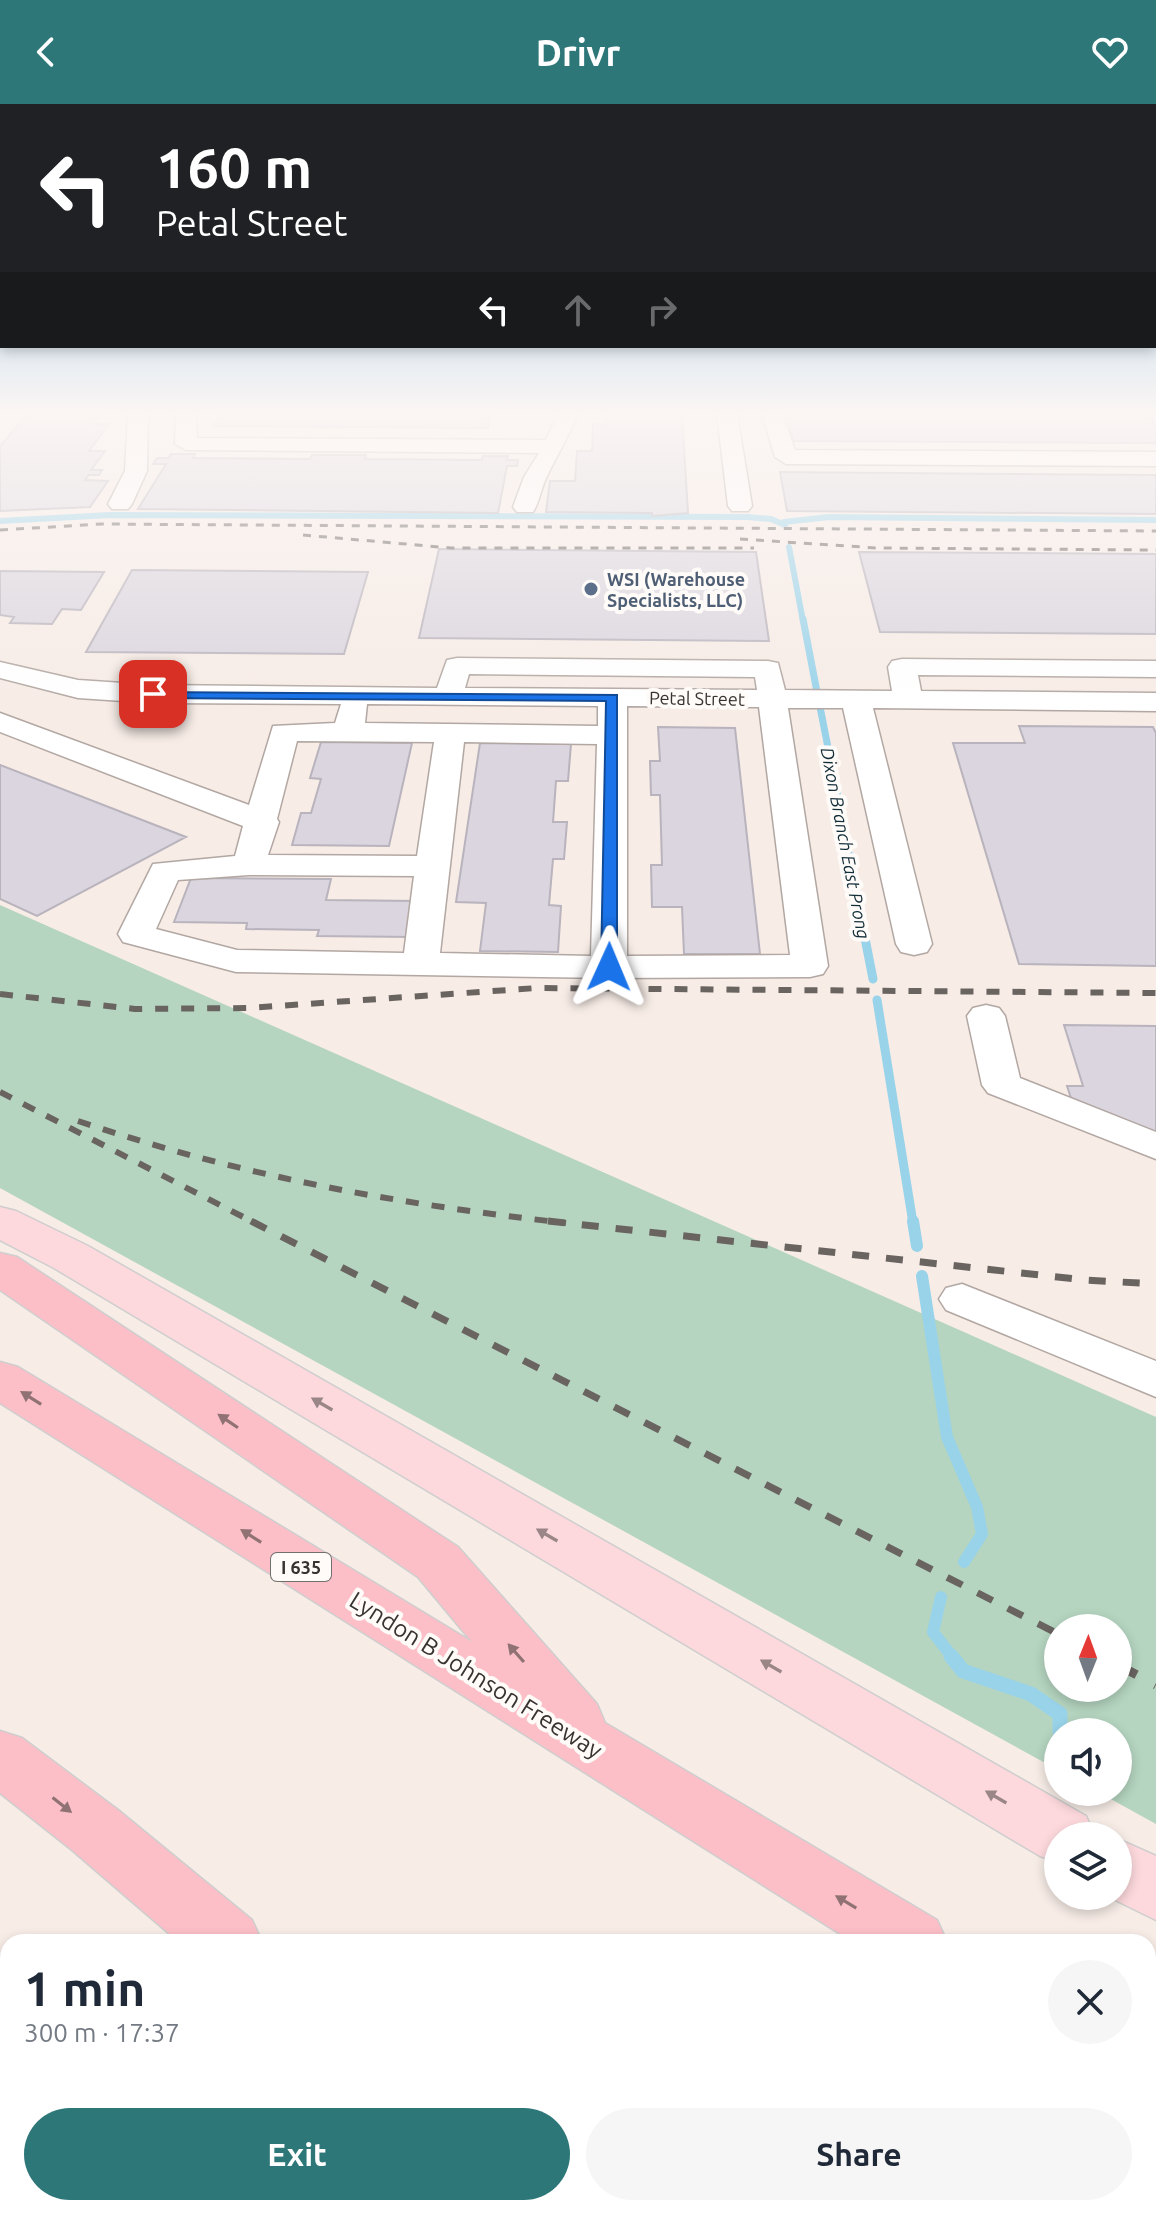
<!DOCTYPE html>
<html lang="en">
<head>
<meta charset="utf-8">
<style>
	:root { --surface:#fff; --page:#f6f6f7; --text:#1f2937; --muted:#747a83; --accent:#2e7779 }
	body { margin:0; font-family:Ubuntu,sans-serif; background:var(--page); color:var(--text); height:100vh; display:flex; flex-direction:column; font-size:30px; white-space:nowrap }
	* { box-sizing:border-box; margin:0 }
	p { font-size:26px; color:var(--muted) }
	.icon { flex:none; width:44px; height:44px; fill:none; stroke:currentColor; stroke-width:2; stroke-linecap:round; stroke-linejoin:round }
	.map { position:relative; flex:1; overflow:hidden }
	.panel { position:absolute; left:0px; top:1830px; width:1156px; height:282px; display:flex; flex-direction:column; background:var(--surface); border-radius:24px 24px 0 0; box-shadow:0 4px 12px #0003 }
	.panel>* { flex:none }
	.banner { position:absolute; left:0px; top:0px; width:1156px; height:244px; box-shadow:0 4px 12px #0003; background:#202124; color:#fff; overflow:hidden }
	.needle { width:52px; rotate:1deg }
	.tools { position:absolute; left:1044px; top:1510px; display:grid; gap:16px }
	.tools a { display:grid; place-items:center; width:88px; height:88px; border-radius:50%; background:var(--surface); box-shadow:0 4px 12px #0003; font-size:40px }
	.pin { position:absolute; display:grid; place-items:center; width:68px; height:68px; color:#fff; margin:-34px; border-radius:16px; box-shadow:0 4px 12px #0006 }
	.me { position:absolute; width:88px; margin:-44px; rotate:1deg; stroke-linejoin:round; filter:drop-shadow(0 0 6px #0008) }
	.turn { display:flex; align-items:center; gap:28px; height:168px; padding:0 24px; font-size:36px }
	.turn .icon { width:104px; height:104px; stroke-width:2.5 }
	.turn b { display:block; font-size:56px; line-height:68px }
	.lanes { display:flex; align-items:center; height:76px; padding:0 24px; background:#0003; justify-content:center; gap:40px; direction:ltr }
	.lanes .off { opacity:.35 }
	.round { display:grid; place-items:center; flex:none; width:84px; height:84px; border-radius:42px; background:var(--page) }
	.summary { display:flex; align-items:center; justify-content:space-between; height:136px; padding:0 24px }
	h1 { font-size:48px; font-weight:600; line-height:60px }
	.button { display:flex; gap:16px; margin-top:auto; padding:16px 24px }
	.button a { flex:1; height:92px; border-radius:48px; background:var(--accent); color:#fff; font-size:32px; font-weight:600; line-height:92px; text-align:center }
	.button a+a { background:var(--page); color:var(--text) }
	header { display:flex; justify-content:space-between; align-items:center; height:104px; padding:0 24px; background:var(--accent); color:#fff; font-size:36px; font-weight:600 }
	.map>svg:first-child { display:block }
	.green { fill:#b5d5c0; fill-rule:evenodd }
	.lines { fill:none; stroke-linecap:round; stroke-linejoin:round }
	.stream-far4 { stroke:#99d3ea; stroke-width:6 }
	.stream-far3 { stroke:#99d3ea; stroke-width:7 }
	.stream-far2 { stroke:#99d3ea; stroke-width:9 }
	.stream-far1 { stroke:#99d3ea; stroke-width:12 }
	.stream { stroke:#99d3ea; stroke-width:15 }
	.building { fill:#dad5de; stroke:#b8b3bc; stroke-width:2 }
	.minor-casing { stroke:#b2a7a2; stroke-width:3 }
	.major-casing { stroke:#cfcece; stroke-width:3 }
	.highway-casing { stroke:#cfcece; stroke-width:3 }
	.minor { fill:#fff; fill-rule:evenodd }
	.major { fill:#fdd9dd; fill-rule:evenodd }
	.highway { fill:#fcbfc7; fill-rule:evenodd }
	.rail-far3 { stroke:#6a6461; stroke-width:3; stroke-dasharray:8 8; stroke-linecap:butt }
	.rail-far2 { stroke:#6a6461; stroke-width:6; stroke-dasharray:13 13; stroke-linecap:butt }
	.rail-far1 { stroke:#6a6461; stroke-width:7; stroke-dasharray:17 17; stroke-linecap:butt }
	.rail { stroke:#6a6461; stroke-width:9; stroke-dasharray:21 21; stroke-linecap:butt }
	.oneway { fill:#907274 }
	.oneway2 { fill:#9a8687 }
	.route { fill:#1a73e8; stroke:#114b97; stroke-width:2 }
	.service-dot { fill:#5c6f8a; stroke:#fffbf8; stroke-width:3 }
	.labels { text-anchor:middle; dominant-baseline:central; stroke-width:8; stroke-linejoin:round; paint-order:stroke }
	.far-service-label { font-size:18px; font-weight:bold; fill:#4e5e75; stroke:#fffbf8; text-anchor:start }
	.far-street-label { font-size:18px; fill:#373331; stroke:#fffbf8 }
	.far-water-label { font-size:18px; font-style:italic; fill:#122e39; stroke:#fffbf8 }
	.shield { fill:#fffbf8; stroke:#736f6d; stroke-width:2 }
	.shield-label { font-size:18px; font-weight:bold; fill:#373331 }
	.near-street-label { font-size:24px; fill:#373331; stroke:#fffbf8 }
</style>
</head>
<body>
<header><svg class="icon" aria-label="back" viewBox="0 0 24 24"><path d="M15 5l-7 7 7 7"/></svg>Drivr<svg class="icon" aria-label="heart" viewBox="0 0 24 24"><path d="M12 20l-8-8c-3-5 5-10 8-4 3-6 11-1 8 4z"/></svg></header>
<div class="map">
<svg width="1156" height="2111" viewBox="0 0 1156 2111">
	<rect width="100%" height="100%" fill="#f7ece6"/>
	<path class="green" d="M0,801l1156,512v407l-58,-32h20v-60h-60v38l-1058,-582zM1058,1524h60v60h-60z"/>
	<g class="lines">
		<path class="stream-far4" d="M0,417l110,-6 637,2 24,2 14,6
			M784,418l45,-5 327,3
			M789,443l14,74"/>
		<path class="stream-far3" d="M803,515l14,73
			M820,603l35,177"/>
		<path class="stream-far2" d="M854,778l19,97
			M877,896l36,223"/>
		<path class="stream-far1" d="M913,1117l4,25
			M922,1172l25,161 30,70 5,27 -18,28
			M941,1493l-8,35 20,26"/>
		<path class="stream" d="M951,1552l12,15 68,23 29,20v18"/>
	</g>
	<path class="building" d="M28,310h73l-7,10h15l-20,27h16l-14,19h11l-3,5h-10l-4,5 23,1 -18,26 -90,4v-65z
		M220,310h270l-2,14 -274,-2z
		M607,310h75l6,99 -36,3v-3l-106,-1 4,-31h25l2,-30h15l1,-27h13z
		M787,310h360l9,13v16l-363,-2z
		M171,350h24l-2,4 117,1 2,-4h54l-1,4 117,1 1,-4h25l-1,4h11l-1,6h-10l-9,47 -360,-4 28,-45h-13l4,-6h12z
		M780,368l376,3v39l-369,-3z
		M439,445l317,3 13,89 -350,-3z
		M859,448l297,2v80l-276,-2z
		M132,466l236,2 -24,82 -258,-2z
		M0,467l104,1 -23,38 -19,-1 -10,15 -42,-1 4,-6 -14,-2z
		M1019,622l134,1 3,6v233l-137,-2 -66,-221h72z
		M658,623l77,1 25,226h-76l-2,-47h-30l-1,-42h11l-2,-70h-9l-1,-34h10z
		M321,638l91,1 -23,103 -97,-1 9,-32h10l10,-34 -11,-1z
		M480,639l91,1 -3,37h-12l-3,41h14l-3,37h-11l-4,46 12,1 -3,46 -78,-1 6,-48 -30,-1z
		M0,661l186,72 -149,79 -37,-17z
		M191,774l140,1 -5,21 90,1 -6,36 -93,-1 2,-6 -73,-1 1,-6 -73,-1z
		M1064,921l92,1v107l-85,-35 -4,-12h16z"/>
	<g class="lines">
		<g class="minor-casing">
			<path id="minor" d="M128,310h20l-1,57 -15,33 -4,5h-16l-4,-5 17,-33z
				M176,310h20l1,24 349,2 12,-26h20c-9,22 -21,41 -31,62 -6,12 -7,25 -14,36h-16l-4,-5 11,-30 15,-24 -353,-3 -11,-6z
				M717,310h20l15,92 -4,5h-16l-4,-5z
				M762,310h20l13,36 361,2v14l-370,-2 -11,-7z
				M457,554l311,3 10,2 7,27 107,1 -4,-24 4,-6 10,-2 254,2v16l-238,-2 3,16 235,2v18l-283,-3 59,236 -5,8 -13,3 -13,-3 -5,-8 -53,-236h-55l40,258 -5,8 -13,3 -201,1 -373,-6 -113,-30 -5,-8 35,-70 82,-8 8,-30 -243,-94v-19l249,92 24,-79 62,-3 6,-19 -188,-1 -75,-5 -78,-20v-16l78,18 75,5 284,3 10,-28zM469,570l286,3 2,13 -292,-2zM367,600l231,2v20l-233,-3zM627,602l132,1 31,248 -163,1zM297,637l137,1 -17,114 -149,-1 11,-33 -2,-3zM464,638l133,2 -6,212 -151,-3zM249,771l165,1 -10,77 -167,-3 -81,-21 22,-49z
				M986,901l13,3 6,8 15,62 136,54v27l-168,-66 -6,-8 -15,-69 6,-8z
				M962,1180l194,77v36l-210,-87 -7,-11 7,-11z"/>
		</g>
		<g class="major-casing">
			<path id="major" d="M0,1103l16,4 72,35 998,570 9,20h-37v26l-18,-6 -986,-588 -54,-28z
				M1118,1735l38,17v64l-49,-24h11z
				M0,1900l8,3v73l-8,-3z
				M136,2104h80l3,7h-80z"/>
		</g>
		<g class="highway-casing">
			<path id="highway" d="M0,1149l17,4 441,290 139,157 8,19 332,197 10,22h-94l-853,-539v-41l18,5 454,275 -54,-65 -418,-287z
				M0,1627l22,7 96,72 134,110 10,22h-83l-107,-92 -72,-57z
				M1148,1945l8,3v72l-8,-3z
				M528,2104h83l3,7h-83z"/>
		</g>
		<use href="#minor" class="minor"/>
		<use href="#major" class="major"/>
		<use href="#highway" class="highway"/>
		<path class="rail-far3" d="M0,426l101,-6 1055,7
			M303,431l148,13h303
			M740,435l137,9 279,2"/>
		<path class="rail-far2" d="M0,890l135,15 113,-1 289,-20 619,5
			M0,988l255,131
			M78,1017c163,55 318,83 488,102"/>
		<path class="rail-far1" d="M251,1117l807,413
			M548,1117l537,59 71,4"/>
		<path class="rail" d="M1118,1561l38,20"/>
	</g>
	<defs><path id="oneway-solid" d="M-6-.8H1V-3.2L6.5 0L1 3.2V.8H-6Z" transform="scale(2)"/></defs>
	<g class="oneway">
		<use href="#oneway-solid" transform="translate(31 1294) rotate(-148)"/>
		<use href="#oneway-solid" transform="translate(228 1317) rotate(-146)"/>
		<use href="#oneway-solid" transform="translate(251 1432) rotate(-148)"/>
		<use href="#oneway-solid" transform="translate(516 1549) rotate(-131)"/>
		<use href="#oneway-solid" transform="translate(62 1701) rotate(38)"/>
		<use href="#oneway-solid" transform="translate(846 1798) rotate(-149)"/>
	</g>
	<g class="oneway2">
		<use href="#oneway-solid" transform="translate(322 1300) rotate(-150)"/>
		<use href="#oneway-solid" transform="translate(547 1431) rotate(-150)"/>
		<use href="#oneway-solid" transform="translate(771 1562) rotate(-150)"/>
		<use href="#oneway-solid" transform="translate(996 1693) rotate(-150)"/>
	</g>
	<linearGradient id="sky" x2="0" y2="1"><stop stop-color="#88c0e9"/><stop offset="0.51" stop-color="#fbf6f4"/><stop offset="1" stop-color="#fbf6f4" stop-opacity="0"/></linearGradient>
	<rect width="1156" height="606" fill="url(#sky)"/>
	<path class="route" d="M149,588l468,3v272l-8,5 -8,-5 5,-266 -453,-3 -6,-4z"/>
	<circle class="service-dot" cx="591" cy="485" r="8"/>
	<g class="labels">
		<g class="far-service-label">
			<text x="607" y="475">WSI (Warehouse<tspan x="607" dy="21">Specialists, LLC)</tspan></text>
		</g>
		<g class="far-street-label">
			<text transform="translate(697 594) rotate(1)">Petal Street</text>
		</g>
		<g class="far-water-label">
			<text transform="translate(846 739) rotate(79)">Dixon Branch East Prong</text>
		</g>
		<rect class="shield" x="271" y="1449" width="60" height="28" rx="6"/>
		<g class="shield-label">
			<text x="301" y="1463">I 635</text>
		</g>
		<g class="near-street-label">
			<text transform="translate(476 1571) rotate(32)">Lyndon B Johnson Freeway</text>
		</g>
	</g>
</svg>
<div class="tools">
<a><svg class="needle" viewBox="-14 -14 28 28"><path d="M0-13l5 13h-10z" fill="#e53935"/><path d="M0 13l5-13h-10z" fill="#747a83"/></svg></a>
<a><svg class="icon" aria-label="sound" viewBox="0 0 24 24"><path d="M4 9h4l5-4v14l-5-4H4zM17 9q2 3 0 6"/></svg></a>
<a><svg class="icon" aria-label="layers" viewBox="0 0 24 24"><path d="M12 4l9 5-9 5-9-5zM3 14l9 5 9-5"/></svg></a>
</div>
<div class="pin" style="left:153px;top:590px;background:#d93025"><svg class="icon" aria-label="arrive" viewBox="0 0 24 24"><path d="M6 21V4h12l-3 4 3 4H6"/></svg></div>
<svg class="me" style="left:609px;top:863px" viewBox="-20 -20 40 40"><path d="M0-17L14 15 0 8-14 15z" fill="#1a73e8" stroke="#fff" stroke-width="4"/></svg>
<div class="banner">
<div class="turn"><svg class="icon" aria-label="left" viewBox="0 0 24 24"><path d="M17 20v-9H6M10 6l-5 5 5 5"/></svg><div><b>160 m</b>Petal Street</div></div>
<div class="lanes"><svg class="icon" aria-label="left" viewBox="0 0 24 24"><path d="M17 20v-9H6M10 6l-5 5 5 5"/></svg><svg class="icon off" aria-label="ahead" viewBox="0 0 24 24"><path d="M12 20V5M6 11l6-6 6 6"/></svg><svg class="icon off" aria-label="right" viewBox="0 0 24 24"><path d="M7 20v-9h11M14 6l5 5-5 5"/></svg></div>
</div>
<section class="panel">
<div class="summary"><div><h1>1 min</h1><p>300 m · 17:37</p></div><a class="round"><svg class="icon" aria-label="close" viewBox="0 0 24 24"><path d="M6 6l12 12M18 6L6 18"/></svg></a></div>
<div class="button"><a>Exit</a><a>Share</a></div>
</section>
</div>
</body>
</html>
